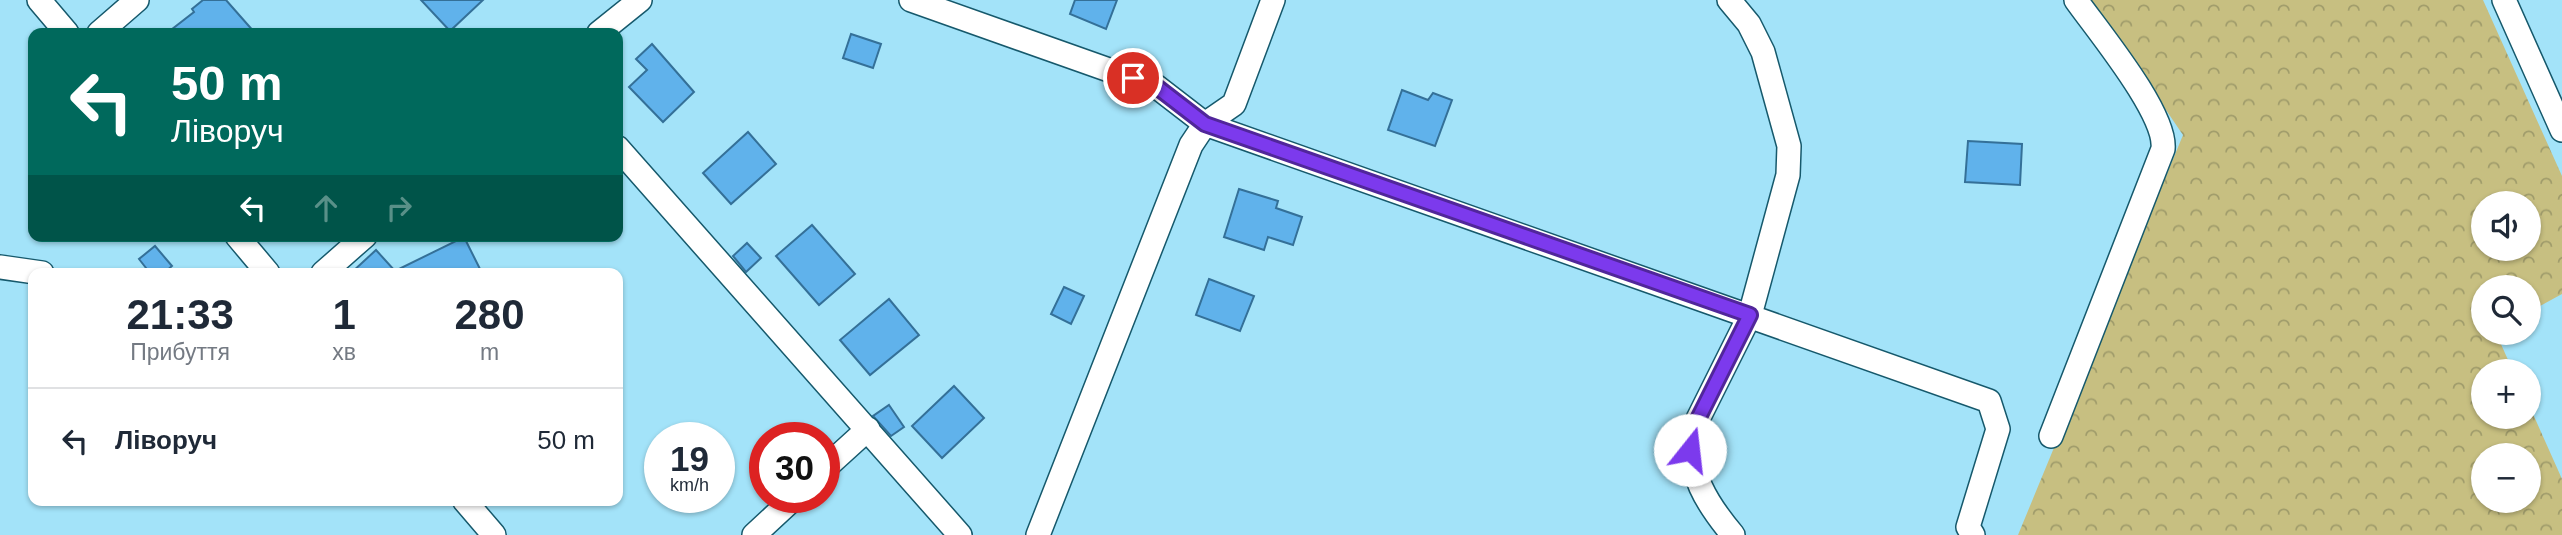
<!DOCTYPE html>
<html lang="uk">
<head>
<meta charset="utf-8">
<style>
	:root { --surface:#fff; --page:#f2f2f3; --text:#1f2937; --muted:#747a83; --line:#e0e1e3 }
	body { margin:0; font-family:Arial,sans-serif; background:var(--page); color:var(--text); height:100vh; display:flex; flex-direction:column; font-size:26px; white-space:nowrap }
	* { box-sizing:border-box; margin:0 }
	p { font-size:23px; color:var(--muted) }
	.icon { flex:none; width:38px; height:38px; fill:none; stroke:currentColor; stroke-width:2; stroke-linecap:round; stroke-linejoin:round }
	.map { position:relative; flex:1; overflow:hidden }
	.drawer { position:absolute; left:28px; top:268px; width:595px; height:238px; display:flex; flex-direction:column; background:var(--surface); border-radius:14px; box-shadow:0 2px 5px #0004 }
	.drawer>* { flex:none }
	.hud { position:absolute; left:28px; top:28px; width:595px; height:214px; border-radius:14px; box-shadow:0 2px 5px #0004; background:#00695c; color:#fff; overflow:hidden }
	.fabs { position:absolute; left:2471px; top:191px; display:grid; gap:14px }
	.fabs a { display:grid; place-items:center; width:70px; height:70px; border-radius:50%; background:var(--surface); box-shadow:0 2px 5px #0004; font-size:35px }
	.speed { position:absolute; left:644px; top:422px; display:flex; gap:14px; font-size:35px; font-weight:700; text-align:center }
	.speed>* { display:grid; place-content:center; width:91px; height:91px; border-radius:50%; background:var(--surface); box-shadow:0 2px 5px #0004; line-height:1 }
	.speed small { font-size:18px; font-weight:400 }
	.speed .limit { border:10px solid #d22; background:#fff; color:#111 }
	.pin { position:absolute; display:grid; place-items:center; width:60px; height:60px; color:#fff; margin:-30px; border:4px solid #fff; border-radius:50%; box-shadow:0 2px 7px #0007 }
	.me { position:absolute; width:77px; margin:-38px; rotate:16deg; stroke-linejoin:round; filter:drop-shadow(0 0 5px #0008) }
	.turn { display:flex; align-items:center; gap:24px; height:147px; padding:0 28px; font-size:32px }
	.turn .icon { width:91px; height:91px; stroke-width:2.5 }
	.turn b { display:block; font-size:49px; line-height:60px }
	.lanes { display:flex; align-items:center; height:66px; padding:0 28px; background:#0003; justify-content:center; gap:35px; direction:ltr }
	.lanes .off { opacity:.35 }
	.eta { display:flex; justify-content:space-evenly; align-items:center; height:119px; text-align:center }
	.eta b { font-size:42px; font-weight:800; line-height:49px }
	ul { padding:0; list-style:none }
	li { display:flex; align-items:center; gap:21px; height:105px; padding:0 28px; border-top:2px solid var(--line) }
	li div { flex:1 }
	li b { display:block; font-size:26px }
	li em { font-style:normal }
	.map>svg:first-child { display:block }
	.forest { fill:url(#forest-crowns); fill-rule:evenodd }
	.building { fill:#60b2eb; stroke:#347098; stroke-width:2 }
	.lines { fill:none; stroke-linecap:round; stroke-linejoin:round }
	.minor-casing { stroke:#16596c; stroke-width:26 }
	.minor { stroke:#fff; stroke-width:23 }
	.route-casing { stroke:#51269a; stroke-width:18 }
	.route { stroke:#7c3aed; stroke-width:12 }
</style>
</head>
<body>
<div class="map">
<svg width="2562" height="535" viewBox="0 0 2562 535">
	<defs>
		<pattern id="forest-crowns" width="20" height="18" patternUnits="userSpaceOnUse" patternTransform="scale(1.75)"><rect width="20" height="18" fill="#c7bf81"/><path d="M2 6a3 3 0 1 1 6 0M12 15a3 3 0 1 1 6 0" fill="none" stroke="#a09c6b"/></pattern>
	</defs>
	<rect width="100%" height="100%" fill="#a3e3f9"/>
	<path class="forest" d="M2091,0h392l79,176v118l-33,18v-25h-46v45l13,1 17,38h-30v45h46v-11l33,74v56h-544l165,-400zM2483,203h46v45h-46zM2483,455h46v45h-46z"/>
	<path class="building" d="M203,0h23l29,33h-88l27,-21 -2,-3z
		M421,0h62l-33,31z
		M1075,0h42l-11,29 -36,-15z
		M851,34l30,10 -8,24 -30,-10z
		M652,44l42,48 -31,30 -34,-35 18,-17 -11,-11z
		M1402,90l26,10 5,-7 19,7 -17,46 -47,-16z
		M748,132l28,32 -45,40 -28,-31z
		M1968,141l54,3 -2,41 -55,-3z
		M1239,189l39,12 -2,7 26,9 -9,28 -25,-8 -4,13 -40,-13z
		M812,225l43,49 -36,31 -43,-49z
		M464,237l18,36h-131l25,-23 19,21z
		M747,243l14,15 -15,14 -13,-16z
		M155,246l17,20 -8,7h-14l-11,-14z
		M1209,279l45,17 -14,35 -44,-16z
		M1064,287l20,9 -13,28 -20,-10z
		M889,299l30,36 -49,40 -30,-35z
		M954,386l30,32 -42,40 -30,-32z
		M889,405l15,22 -13,9 -18,-20z"/>
	<g class="lines">
		<g class="minor-casing">
			<path id="minor" d="M39,0l28,33
				M911,0l246,87 48,37 784,277 9,28 -30,98 5,8
				M1729,0l20,24 14,28 26,94 -1,29 -38,140 -58,116c-5,42 15,73 41,104
				M2504,0l58,130
				M99,33l38,-33
				M599,33l41,-33
				M618,148l342,387
				M237,236l31,37
				M0,267l42,6
				M323,273l42,-37
				M2051,436l112,-287c4,-35 -65,-118 -87,-149
				M824,469l44,-40
				M464,500l30,35
				M754,535l41,-38
				M1038,535l153,-390 14,-21 29,-20 39,-104"/>
		</g>
		<use href="#minor" class="minor"/>
	</g>
	<g class="lines">
		<g class="route-casing">
			<path id="route" d="M1133,78l24,9 48,37 545,191 -58,116 -2,19"/>
		</g>
		<use href="#route" class="route"/>
	</g>
</svg>
<div class="fabs">
<a><svg class="icon" aria-label="sound" viewBox="0 0 24 24"><path d="M4 9h4l5-4v14l-5-4H4zM17 9q2 3 0 6"/></svg></a>
<a><svg class="icon" aria-label="search" viewBox="0 0 24 24"><circle cx="10" cy="10" r="6"/><path d="M15 15l6 6"/></svg></a>
<a>+</a>
<a>−</a>
</div>
<div class="speed"><div>19<small>km/h</small></div><div class="limit">30</div></div>
<div class="pin" style="left:1133px;top:78px;background:#d93025"><svg class="icon" aria-label="arrive" viewBox="0 0 24 24"><path d="M6 21V4h12l-3 4 3 4H6"/></svg></div>
<svg class="me" style="left:1690px;top:450px" viewBox="-20 -20 40 40"><circle r="19" fill="#fff"/><path d="M0-13L10 11 0 6-10 11z" fill="#7c3aed"/></svg>
<div class="hud">
<div class="turn"><svg class="icon" aria-label="left" viewBox="0 0 24 24"><path d="M17 20v-9H6M10 6l-5 5 5 5"/></svg><div><b>50 m</b>Ліворуч</div></div>
<div class="lanes"><svg class="icon" aria-label="left" viewBox="0 0 24 24"><path d="M17 20v-9H6M10 6l-5 5 5 5"/></svg><svg class="icon off" aria-label="ahead" viewBox="0 0 24 24"><path d="M12 20V5M6 11l6-6 6 6"/></svg><svg class="icon off" aria-label="right" viewBox="0 0 24 24"><path d="M7 20v-9h11M14 6l5 5-5 5"/></svg></div>
</div>
<section class="drawer">
<div class="eta">
<div><b>21:33</b><p>Прибуття</p></div>
<div><b>1</b><p>хв</p></div>
<div><b>280</b><p>m</p></div>
</div>
<ul>
<li><svg class="icon" aria-label="left" viewBox="0 0 24 24"><path d="M17 20v-9H6M10 6l-5 5 5 5"/></svg><div><b>Ліворуч</b></div><em>50 m</em></li>
</ul>
</section>
</div>
</body>
</html>
